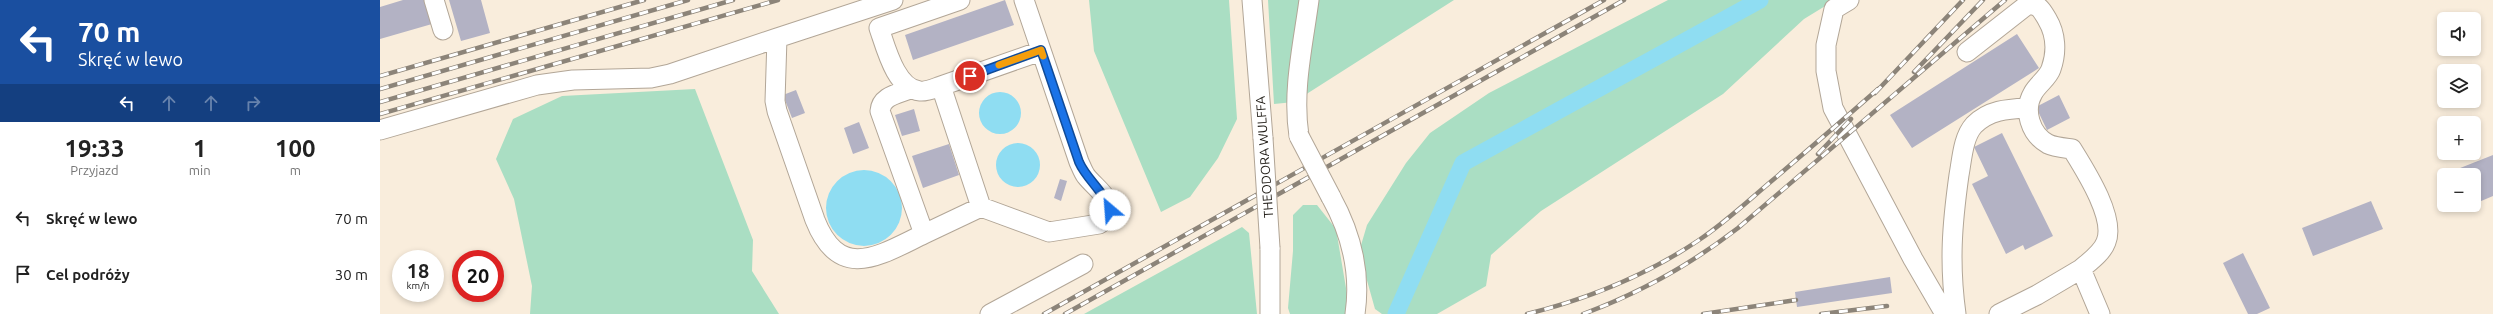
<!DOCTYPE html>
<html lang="pl">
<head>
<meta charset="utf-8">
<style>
	:root { --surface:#fff; --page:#f2f2f2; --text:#222; --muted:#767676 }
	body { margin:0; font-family:Ubuntu,sans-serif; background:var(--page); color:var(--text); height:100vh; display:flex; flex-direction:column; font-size:15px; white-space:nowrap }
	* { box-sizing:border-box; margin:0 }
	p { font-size:13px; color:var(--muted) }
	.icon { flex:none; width:22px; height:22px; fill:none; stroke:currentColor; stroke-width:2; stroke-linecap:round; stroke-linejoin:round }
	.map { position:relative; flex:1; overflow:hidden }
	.panel { display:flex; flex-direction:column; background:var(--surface); width:380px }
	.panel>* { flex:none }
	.guide { background:#1a4fa0; color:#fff; overflow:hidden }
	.tools { position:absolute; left:2057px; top:12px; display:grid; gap:8px }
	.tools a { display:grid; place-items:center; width:44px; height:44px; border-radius:6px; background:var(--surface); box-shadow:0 2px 6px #0003; font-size:20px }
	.speed { position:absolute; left:12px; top:250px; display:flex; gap:8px; font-size:20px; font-weight:700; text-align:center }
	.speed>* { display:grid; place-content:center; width:52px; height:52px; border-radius:50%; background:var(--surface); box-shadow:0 2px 6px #0003; line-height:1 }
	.speed small { font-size:10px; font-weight:400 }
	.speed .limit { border:6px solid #d22; background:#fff; color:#111 }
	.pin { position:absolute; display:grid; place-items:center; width:34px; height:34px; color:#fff; margin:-17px; border:2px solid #fff; border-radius:50%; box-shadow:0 1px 4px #0007 }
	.me { position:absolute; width:44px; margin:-22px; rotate:333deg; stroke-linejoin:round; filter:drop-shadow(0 0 3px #0008) }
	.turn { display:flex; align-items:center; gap:14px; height:84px; padding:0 12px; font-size:18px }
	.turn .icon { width:52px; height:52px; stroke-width:2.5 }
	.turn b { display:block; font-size:28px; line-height:34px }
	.lanes { display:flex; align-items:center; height:38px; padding:0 12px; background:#0003; justify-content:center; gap:20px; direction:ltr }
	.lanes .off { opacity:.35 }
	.eta { display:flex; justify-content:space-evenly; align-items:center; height:68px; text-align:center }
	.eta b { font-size:24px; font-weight:700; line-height:28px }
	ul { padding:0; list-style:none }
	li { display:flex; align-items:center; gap:12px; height:56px; padding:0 12px }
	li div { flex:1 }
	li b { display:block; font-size:15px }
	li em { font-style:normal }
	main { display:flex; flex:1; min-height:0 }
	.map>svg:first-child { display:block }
	.green { fill:#aadec3 }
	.water { fill:#8fddf2 }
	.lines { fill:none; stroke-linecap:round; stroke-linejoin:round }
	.canal { stroke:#8fddf2; stroke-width:17 }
	.building { fill:#b3b2c4 }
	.minor-casing { stroke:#b2a697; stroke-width:21 }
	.minor { stroke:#fff; stroke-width:19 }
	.rail-casing { stroke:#8c8479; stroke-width:4.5 }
	.rail { stroke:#fff; stroke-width:3; stroke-dasharray:9; stroke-linecap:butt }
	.minor-bridge-casing { stroke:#b2a697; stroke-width:21; stroke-linecap:butt }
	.minor-bridge { stroke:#fff; stroke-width:19 }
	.route-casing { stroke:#114b97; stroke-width:10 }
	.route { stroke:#1a73e8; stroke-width:7 }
	.slow { stroke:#f59e0b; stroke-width:7 }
	.labels { text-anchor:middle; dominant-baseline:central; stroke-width:4; stroke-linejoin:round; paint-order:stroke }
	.street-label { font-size:13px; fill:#201c16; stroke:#fff }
</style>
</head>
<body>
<main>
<section class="panel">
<div class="guide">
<div class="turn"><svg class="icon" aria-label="left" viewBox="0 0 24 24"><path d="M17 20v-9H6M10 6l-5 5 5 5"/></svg><div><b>70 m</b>Skręć w lewo</div></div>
<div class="lanes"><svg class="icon" aria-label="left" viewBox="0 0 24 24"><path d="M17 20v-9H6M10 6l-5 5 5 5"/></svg><svg class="icon off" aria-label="ahead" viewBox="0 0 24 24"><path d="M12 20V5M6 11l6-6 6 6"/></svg><svg class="icon off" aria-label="ahead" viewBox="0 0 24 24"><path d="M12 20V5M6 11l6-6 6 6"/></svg><svg class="icon off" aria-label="right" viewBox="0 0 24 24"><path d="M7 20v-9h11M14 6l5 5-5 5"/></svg></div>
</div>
<div class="eta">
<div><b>19:33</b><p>Przyjazd</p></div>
<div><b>1</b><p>min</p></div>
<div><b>100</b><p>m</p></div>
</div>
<ul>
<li><svg class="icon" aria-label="left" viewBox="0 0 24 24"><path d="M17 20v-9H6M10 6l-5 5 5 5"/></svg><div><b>Skręć w lewo</b></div><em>70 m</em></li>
<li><svg class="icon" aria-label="arrive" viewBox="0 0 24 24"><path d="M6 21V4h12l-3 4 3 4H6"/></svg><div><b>Cel podróży</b></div><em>30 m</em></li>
</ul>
</section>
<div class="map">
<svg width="2113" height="314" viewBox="0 0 2113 314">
	<rect width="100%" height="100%" fill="#f9eddc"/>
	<path class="green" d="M709,0h140l8,119 -19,39 -28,39 -29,15 -67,-161z
		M888,0h186l-160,102 -20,2z
		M1288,0h167l-31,19 -81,75 -182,117 -50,44 -5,31 -49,28h-55l-7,-5 -16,-57 8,-27 39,-62 24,-30 59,-40z
		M315,89l58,151 -1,31 27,43h-249l2,-28 -18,-87 -18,-40 17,-40 49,-23z
		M923,205h14l19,24 11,65 -1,20h-56l-2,-6 5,-57v-36z
		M862,227l7,6 8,81h-173z"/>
	<path class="water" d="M599 113a21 21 0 1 1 42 0a21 21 0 1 1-42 0Z
		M616 165a22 22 0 1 1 44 0a22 22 0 1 1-44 0Z
		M446 208a38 38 0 1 1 76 0a38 38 0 1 1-76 0Z"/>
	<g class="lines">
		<path class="canal" d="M1016,314l67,-151 297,-163"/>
	</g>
	<path class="building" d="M23,0h21l8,24 -52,15v-32z
		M69,0h32l9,33 -29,8z
		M625,0l9,25 -101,35 -8,-25z
		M1637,34l22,34 -127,80 -22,-33z
		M416,90l9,23 -13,5 -9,-23z
		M1679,95l11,23 -23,12 -11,-23z
		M534,109l6,22 -18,5 -7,-21z
		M479,122l10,26 -16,6 -9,-26z
		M1622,133l51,103 -28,14 -2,-5 -17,9 -34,-70 16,-8 -14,-29z
		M569,144l10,31 -36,13 -11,-32z
		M2113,155v41l-19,8v-29h-30v11l-4,-10z
		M680,179l7,2 -6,20 -7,-3z
		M1991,201l12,28 -70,27 -11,-28z
		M2071,205h19l-16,6z
		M1863,253l27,55 -13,6h-9l-25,-51z
		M1510,277l2,16 -95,14 -2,-15z"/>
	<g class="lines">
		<g class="minor-casing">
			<path id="minor" d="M54,0l9,30
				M513,0l-116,38 -2,63 2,10 38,109c25,63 65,35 109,14
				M580,0l-81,28c7,20 17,61 41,63 6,1 15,-3 21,-5l40,121 68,25 50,-8 9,-6c6,-20 -11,-28 -22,-42 -3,-4 -5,-10 -7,-14l-55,-162
				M872,0l11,138
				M1469,0l-15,9 -8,36v26l7,37 80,151 32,55
				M1587,52l60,-47c12,-1 14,4 20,14 9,15 10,33 4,50 -3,9 -14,16 -18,24 -10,17 -3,41 15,51 6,3 17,4 24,5 13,21 44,69 34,93 -4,11 -17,20 -25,27l19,45
				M561,86l100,-35
				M530,89c-12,5 -29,7 -30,22l44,123 57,-27
				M0,130l157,-45 36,-5 78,-2 19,-4 107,-36
				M919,136c-7,-45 4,-91 10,-136
				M951,197c20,36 30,76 24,117
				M610,314l93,-50
				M890,314v-66
				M1576,314c-7,-51 -4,-89 3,-139 3,-16 4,-38 15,-50 15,-15 33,-16 53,-17
				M1619,314l38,-19 44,-26"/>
		</g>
		<use href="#minor" class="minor"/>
		<g class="rail-casing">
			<path id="rail" d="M1534,72l69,-72
				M0,76l264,-76
				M0,89l308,-89
				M1495,93l88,-93
				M0,102l353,-102
				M0,114l398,-114
				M1438,154l33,-35
				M664,314l560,-314
				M685,314l559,-314
				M1147,314c61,-15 120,-39 172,-74 27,-18 51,-41 75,-61 35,-30 70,-60 104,-90
				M1203,314c57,-21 107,-49 155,-86l267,-228
				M1323,314l93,-14
				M1441,314l66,-8"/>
		</g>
		<use href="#rail" class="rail"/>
		<g class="minor-bridge-casing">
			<path id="minor-bridge" d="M919,136l32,61
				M883,138l7,110"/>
		</g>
		<use href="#minor-bridge" class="minor-bridge"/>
	</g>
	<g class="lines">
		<g class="route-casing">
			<path id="route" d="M590,76l71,-26 38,112c8,18 25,29 31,48"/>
		</g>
		<use href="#route" class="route"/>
		<path class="slow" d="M619,65l42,-15 2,6"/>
	</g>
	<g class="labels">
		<g class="street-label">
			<text transform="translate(884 157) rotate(-94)">THEODORA WULFFA</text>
		</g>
	</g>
</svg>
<div class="tools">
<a><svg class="icon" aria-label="sound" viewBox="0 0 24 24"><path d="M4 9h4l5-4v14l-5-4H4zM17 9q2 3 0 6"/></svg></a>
<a><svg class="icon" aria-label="layers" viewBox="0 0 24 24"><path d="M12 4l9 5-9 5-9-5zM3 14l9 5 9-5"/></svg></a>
<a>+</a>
<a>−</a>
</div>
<div class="speed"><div>18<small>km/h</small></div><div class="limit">20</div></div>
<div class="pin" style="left:590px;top:76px;background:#d93025"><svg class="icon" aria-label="arrive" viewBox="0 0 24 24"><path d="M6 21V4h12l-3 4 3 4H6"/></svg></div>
<svg class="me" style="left:730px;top:210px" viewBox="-20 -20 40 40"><circle r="19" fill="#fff"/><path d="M0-13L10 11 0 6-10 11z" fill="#1a73e8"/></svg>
</div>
</main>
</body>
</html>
